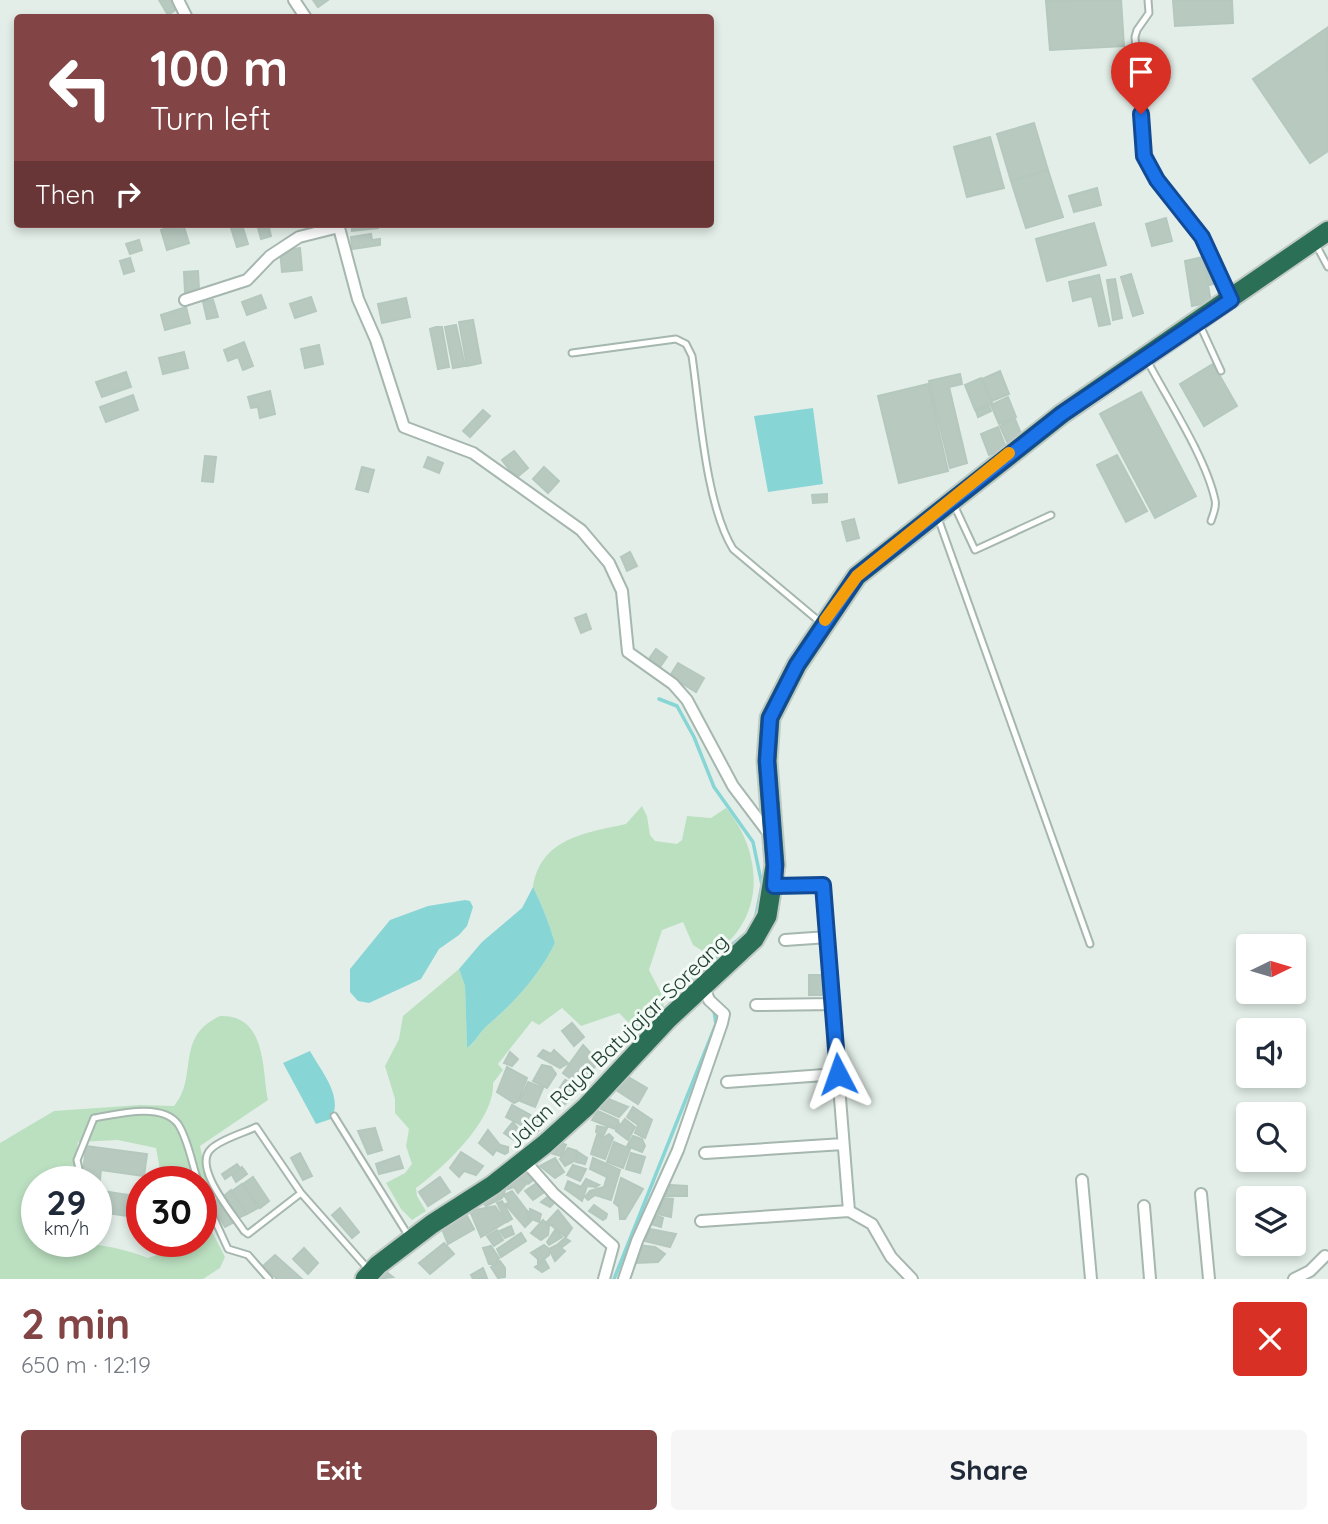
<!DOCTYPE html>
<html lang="en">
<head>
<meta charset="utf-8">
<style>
	:root { --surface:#fff; --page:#f6f6f7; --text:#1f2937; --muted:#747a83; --accent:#824444 }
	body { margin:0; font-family:Quicksand,sans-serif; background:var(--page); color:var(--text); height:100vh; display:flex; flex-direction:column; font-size:26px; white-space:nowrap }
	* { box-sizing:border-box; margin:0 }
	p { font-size:23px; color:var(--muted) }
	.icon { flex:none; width:38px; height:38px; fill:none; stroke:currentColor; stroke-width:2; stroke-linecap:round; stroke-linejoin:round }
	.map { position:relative; height:1279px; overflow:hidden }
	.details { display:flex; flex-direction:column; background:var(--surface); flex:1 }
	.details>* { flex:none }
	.banner { position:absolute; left:14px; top:14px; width:700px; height:214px; border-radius:7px; box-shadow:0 4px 10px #0003; background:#824444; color:#fff; overflow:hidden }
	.needle { width:46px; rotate:85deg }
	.tools { position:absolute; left:1236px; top:934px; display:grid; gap:14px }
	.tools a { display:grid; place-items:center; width:70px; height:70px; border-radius:7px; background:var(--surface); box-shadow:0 4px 10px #0003; font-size:35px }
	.speed { position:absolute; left:21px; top:1166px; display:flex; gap:14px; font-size:35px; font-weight:700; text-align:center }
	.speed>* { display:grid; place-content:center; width:91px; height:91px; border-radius:50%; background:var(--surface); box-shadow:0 4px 10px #0003; line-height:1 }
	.speed small { font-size:18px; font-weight:400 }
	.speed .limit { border:10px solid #d22; background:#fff; color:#111 }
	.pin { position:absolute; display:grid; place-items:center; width:60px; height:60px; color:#fff; margin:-72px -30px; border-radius:50% 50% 50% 0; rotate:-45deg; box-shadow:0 0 7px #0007 }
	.pin .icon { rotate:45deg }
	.me { position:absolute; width:77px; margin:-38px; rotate:356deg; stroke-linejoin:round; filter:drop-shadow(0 0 5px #0008) }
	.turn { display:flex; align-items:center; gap:24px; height:147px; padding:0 21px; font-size:32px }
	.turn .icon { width:91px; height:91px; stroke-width:2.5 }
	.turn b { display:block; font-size:49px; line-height:60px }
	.then { display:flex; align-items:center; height:66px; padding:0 21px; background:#0003; gap:14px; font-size:26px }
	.round { display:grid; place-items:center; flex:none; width:74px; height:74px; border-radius:7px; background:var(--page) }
	.head { display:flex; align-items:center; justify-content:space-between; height:119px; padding:0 21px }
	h1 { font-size:42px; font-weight:800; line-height:52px; color:var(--accent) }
	.cta { display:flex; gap:14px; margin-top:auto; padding:14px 21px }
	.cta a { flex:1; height:80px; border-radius:7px; background:var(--accent); color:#fff; font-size:28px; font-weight:800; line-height:80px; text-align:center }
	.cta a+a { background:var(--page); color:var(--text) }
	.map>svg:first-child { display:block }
	.green { fill:#bbe0c0 }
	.water { fill:#88d5d6 }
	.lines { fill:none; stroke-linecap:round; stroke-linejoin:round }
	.stream { stroke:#88d5d6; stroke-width:3.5 }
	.building { fill:#b8c9c0; stroke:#b5c8be; stroke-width:2 }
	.lane-casing { stroke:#a5b7ae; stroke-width:9 }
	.street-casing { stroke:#a5b7ae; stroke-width:14 }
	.highway-casing { stroke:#c1cac6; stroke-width:23 }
	.lane { stroke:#fff; stroke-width:5 }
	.street { stroke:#fff; stroke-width:10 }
	.highway { stroke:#2b6f57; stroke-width:19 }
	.route-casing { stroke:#114b97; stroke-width:18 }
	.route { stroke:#1a73e8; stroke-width:12 }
	.slow { stroke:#f59e0b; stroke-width:12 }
	.labels { text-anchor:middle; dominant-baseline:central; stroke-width:6; stroke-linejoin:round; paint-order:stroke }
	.street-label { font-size:21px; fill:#214134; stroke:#f4faf6 }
</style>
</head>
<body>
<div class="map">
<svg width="1328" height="1279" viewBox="0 0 1328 1279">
	<rect width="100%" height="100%" fill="#e3eee8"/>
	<path class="green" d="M642,806l5,10 3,19 5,6 22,3 5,-4 5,-24 24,2 15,-10c28,33 39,84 13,121 -7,11 -18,19 -27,28l-19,-12 -10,-23 -21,8 -13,40 14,27 1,13 -25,23 -20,-20 -38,13 -19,-18 -23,17 -7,-4 -34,43 5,6 -10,13c2,37 -49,84 -77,105l1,8 9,15 -14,9 -11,-11 -15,-26 19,-10 7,-9 -6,-18 3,-17 -14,-16v-14l-10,-33 14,-27 4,-23 56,-47 6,17 2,62c10,-6 13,-17 22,-24 26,-22 51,-50 66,-81 -6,-20 -13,-38 -22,-56 8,-49 52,-54 93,-63z
		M220,1016c47,-2 42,55 48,84l-68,46 7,33 9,14 -15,8v-20h-39l-6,-33 -38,-8 -40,2 -6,39h-35v60c36,0 76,3 111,17l12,-4 8,-13h33v-31l24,47 -5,11 -17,11h-203v-136l54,-32 86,-6 34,1c25,-29 0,-69 46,-90z"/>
	<path class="water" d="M813,408l10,76 -55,8 -14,-76z
		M533,887c9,18 16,36 22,56 -15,31 -40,59 -66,81 -9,7 -12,17 -22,24l-2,-62 -6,-17 23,-27 40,-34z
		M465,900l5,1 3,6 -6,19 -8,9 -20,14 -18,30 -52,24 -11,-2 -8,-9v-23l40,-49 38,-14z
		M310,1051c11,20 34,46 21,68l-15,5 -33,-61z"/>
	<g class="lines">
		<path class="stream" d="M659,699l18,7 17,31 20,50 39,55 9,43 -7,35
			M692,986l-3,-3 3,-6 58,-47
			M614,1279l102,-255 -2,-13"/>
	</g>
	<path class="building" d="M159,0h14l5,8 -10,7z
		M313,0h15l-10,7z
		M1121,0l3,46 -74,4 -4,-49z
		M1173,0h59l1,23 -58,3z
		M1327,28l1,123 -18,12 -57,-84z
		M1034,123l14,47 -37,11 -14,-47z
		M990,137l14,51 -37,9 -13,-50z
		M1048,170l15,47 -37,11 -15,-47z
		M1097,188l4,17 -27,7 -5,-16z
		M1166,218l6,23 -20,5 -6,-22z
		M1094,223l12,42 -59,16 -11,-42z
		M183,224l6,19 -22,7 -6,-20z
		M257,224h11l3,12 -10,3z
		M352,224h26v4l-26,3z
		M242,225l6,19 -11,3 -6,-19z
		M371,234l1,6 8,-1v6l-28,4 -1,-12z
		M139,240l3,10 -12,4 -4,-10z
		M300,248l2,22 -20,2 -2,-22z
		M1203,257l8,45 -19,4 -7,-45z
		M130,258l4,13 -10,3 -4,-13z
		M1215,264l3,19 -9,2 -3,-19z
		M198,271l1,19 -14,2 -1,-20z
		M1131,274l12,39 -10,3 -12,-39z
		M1099,275l11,49 -11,2 -7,-30 -19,5 -4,-19z
		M1115,279l7,39 -9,2 -6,-40z
		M261,295l5,13 -19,7 -5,-13z
		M311,297l5,14 -21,7 -5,-14z
		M406,298l4,19 -28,6 -4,-19z
		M213,300l5,17 -11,2 -4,-17z
		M186,307l4,16 -25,7 -4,-15z
		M473,320l8,43 -14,3 -8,-44z
		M456,325l9,41 -12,2 -8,-41z
		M436,327h6l7,40 -11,2 -8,-40z
		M244,342l9,24 -10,4 -5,-13 -10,4 -4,-11z
		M319,345l4,19 -18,4 -4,-19z
		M184,352l4,16 -25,6 -4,-16z
		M1213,364l24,42 -33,20 -24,-42z
		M1000,371l9,23 -17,7 -10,-22z
		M126,372l5,15 -29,10 -6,-15z
		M960,374l2,10 -13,3 18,76 -17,5 -21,-87z
		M981,378l11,25 -17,7 -10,-25z
		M928,384l20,87 -49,12 -21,-87z
		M270,391l5,23 -15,4 -2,-11 -7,1 -3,-11z
		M1141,392l55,104 -41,22 -55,-104z
		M133,395l5,15 -32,12 -6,-15z
		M1008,397l8,20 -17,7 -8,-19z
		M989,406l2,5 -13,6 -2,-6z
		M483,410l7,6 -20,21 -7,-6z
		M1015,419l7,17 -15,6 -7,-16z
		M998,427l8,21 -17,7 -8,-21z
		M514,451l14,17 -12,10 -14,-18z
		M1117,455l30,56 -21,11 -29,-57z
		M205,456l11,1 -3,25 -11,-1z
		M428,457l15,6 -4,10 -15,-6z
		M362,467l12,3 -6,22 -12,-3z
		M544,467l15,14 -11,12 -15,-14z
		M827,494v8l-14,1 -1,-8z
		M854,519l5,19 -12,3 -5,-19z
		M630,552l7,14 -10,5 -6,-14z
		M586,614l5,15 -10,4 -6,-15z
		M656,649l11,8 -7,10 -11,-8z
		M678,663l26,15 -8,14 -26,-16z
		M809,975h14v20h-14z
		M572,1023l12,14 -10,9 -12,-15z
		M583,1045l16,17 -20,23 -16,-12z
		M543,1050l8,4 3,-4 14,13 -8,5 -22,-12z
		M510,1052l8,7 -6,7 -8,-3z
		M542,1065l9,2 5,7 -9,14 -14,-7z
		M507,1067l20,11 -9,23 -4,2 -17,-11z
		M625,1075l22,13 -9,16 -22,-14z
		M565,1080l11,5 -1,9 -10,10 -10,-9z
		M528,1082l15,6 -8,19 -15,-6z
		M606,1098l22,9 -9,10 -18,-8z
		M512,1105l31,17 -6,11 -31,-16z
		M633,1107l19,13 -7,18 -10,-5 3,-8 -11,-8z
		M598,1111l20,9 1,4 -4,5 -23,-9z
		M625,1119l10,8 -7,13 -12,-9z
		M513,1122l7,9 -6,9 -10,-7z
		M597,1126l10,2 -4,8 -7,-4z
		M375,1128l7,22 -14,4 -10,-23z
		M488,1130l12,15 8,2v5l-3,2 -9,-4 -3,5 -14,-12z
		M609,1134l4,4 -8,21 -14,-5 6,-19 6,3z
		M633,1136l9,3 3,7 -3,6 -15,-6z
		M558,1141l8,4 -5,11 -11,-3z
		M614,1142l16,7 -7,19 -16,-6z
		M86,1146l61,8 -3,22 -43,-6 -2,18 -3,-7h-14z
		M568,1148l9,3 -3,10 -9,5 -5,-7z
		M461,1152l22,14 -7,9 -12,-4 -5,6 -9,-9z
		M578,1152l9,6 -2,6 -9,-2z
		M300,1153l12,23 -9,4 -12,-22z
		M631,1153l14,4 -5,16 -14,-4z
		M399,1156l4,12 -24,6 -3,-10z
		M555,1158l9,14 -9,6 -15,-12z
		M593,1158l27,12 -9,30 -16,-5 -7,5 -3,-3 5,-6 14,-4 3,-10 -17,-8z
		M237,1164l3,4 -15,11 -3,-5z
		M573,1165l13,4 -6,12 -13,-6z
		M242,1167l5,7 -11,8 -4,-7z
		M527,1169l9,9 -8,6 -9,-8z
		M517,1175l9,9 -8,9 -4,-6 -6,2 -5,-6z
		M253,1177l16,24 -9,7 -17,-24z
		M440,1177l10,15 -22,14 -9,-14z
		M621,1178l22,11 -18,30h-5l-1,-12 -5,-4z
		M586,1179l13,6 -3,2 -9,-1 -5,15 -17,-12 3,-8 13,6z
		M540,1181l6,10 -13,9 -8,-9z
		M242,1184l16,24 -11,6 -15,-23z
		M502,1184l4,4 -4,10 -16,8 -7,-7z
		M670,1185l17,1v10h-22l1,-8h4z
		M96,1190l46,7v21l-35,-5 -2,14 -9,-2z
		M231,1190l16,24 -9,4 -14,-22z
		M512,1191l16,21 -1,7 4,2 -6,6 -20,-23 4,-1 -5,-8z
		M550,1195l7,5 -7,7 -9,-5z
		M220,1198l14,24 -9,5 -14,-23z
		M663,1198l10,1 -2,18 -13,-3z
		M502,1201l10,18 -5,3 -10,-19z
		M594,1205l13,9 -1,4 -3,2 -14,-9z
		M495,1206l11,16 -25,15 -11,-26z
		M340,1208l19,24 -7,6 -20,-23z
		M530,1209l11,5 -2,8 -10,-4z
		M558,1210l14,18 -6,9 -19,-15z
		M466,1214l8,15 -26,15 -6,-15z
		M651,1214l12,4 -2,9 -10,-3z
		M543,1220l6,6 -1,9 -7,5 -10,-7z
		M511,1226l3,8 -9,4 -5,-7z
		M650,1229l26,5 -6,13 -25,-6z
		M497,1230l6,10 -9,6 -7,-10z
		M555,1230l7,7 -13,8 -2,-3z
		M521,1233l5,8 -25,16 -4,-8z
		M565,1238l5,3 -8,6 -5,-2z
		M444,1243l10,11 -24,20 -11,-11z
		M544,1245l5,4v6l-11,9v-5l-7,-6z
		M557,1245l8,6 -10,10 -6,-12z
		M638,1245l17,2 10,7 -7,8 -22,1z
		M491,1246l8,12 -3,6h-7l-6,-16z
		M304,1248l14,15 -10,11 -15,-15z
		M275,1255l27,24h-25l-14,-13z
		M500,1261l5,7v9l-7,1 -7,-11z
		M545,1261l4,7 -7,4 -7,-5z
		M483,1268l4,10 -14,1 -2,-4z
		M385,1271l8,6 -17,2z"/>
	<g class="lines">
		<g class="lane-casing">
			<path id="lane" d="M1148,0l1,13 -12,17 -2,7 9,119 13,24 45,57 27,59
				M1315,243l13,24
				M1199,323l22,48
				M572,353l104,-14 10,5 6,12c8,54 13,147 41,193l87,73
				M1148,362c20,38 58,96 67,138 2,7 -2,14 -4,21
				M954,505l21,45 76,-35
				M938,518l152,426
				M334,1116l74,119
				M79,1169l-2,-9 17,-42c23,-4 68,-16 84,6 10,15 14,40 20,57
				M201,1190l27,59 20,6 21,24
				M301,1193l-45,-66c-12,6 -35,12 -45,22 -19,18 22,65 33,82l4,3 53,-41 68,77"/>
		</g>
		<g class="street-casing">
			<path id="street" d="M178,0l9,18
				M294,0l12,18
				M338,224l20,75 18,41 28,87 69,26 108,77 28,33 13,28 6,61 45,32 14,16 46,86 37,49
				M185,300l62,-20 23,-24 29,-19 40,-10
				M774,886l49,-1 26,326 23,13 19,33 21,22
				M785,940l43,-3
				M756,1005l77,-1
				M727,1082l111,-8
				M705,1153l138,-9
				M525,1161l29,33 59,52 -9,33
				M1082,1180l9,99
				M1201,1194l8,85
				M1144,1206l6,73
				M701,1221l148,-10
				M624,1279l13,-38 41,-91 44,-127 2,-9 -15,-14 -5,-13
				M1294,1279l16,-8 15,-15"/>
		</g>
		<g class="highway-casing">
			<path id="highway" d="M365,1279l13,-14 54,-41 61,-39 52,-41 41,-37 82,-88 86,-80 13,-23 8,-51 -8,-104 3,-43 27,-53 60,-89 205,-162 266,-183"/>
		</g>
		<use href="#lane" class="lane"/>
		<use href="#street" class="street"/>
		<use href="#highway" class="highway"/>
	</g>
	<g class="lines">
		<g class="route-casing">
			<path id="route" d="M838,1074l-15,-189 -49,1 1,-20 -8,-105 3,-43 27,-53 60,-89 205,-162 169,-114 -29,-63 -45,-57 -13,-24 -3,-42"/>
		</g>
		<use href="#route" class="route"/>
		<path class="slow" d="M825,620l32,-44 152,-123"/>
	</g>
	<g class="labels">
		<g class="street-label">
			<text transform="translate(617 1041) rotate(-44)">Jalan Raya Batujajar-Soreang</text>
		</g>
	</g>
</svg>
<div class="tools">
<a><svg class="needle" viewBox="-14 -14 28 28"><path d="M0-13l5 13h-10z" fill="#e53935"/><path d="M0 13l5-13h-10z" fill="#747a83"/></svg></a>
<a><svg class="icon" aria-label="sound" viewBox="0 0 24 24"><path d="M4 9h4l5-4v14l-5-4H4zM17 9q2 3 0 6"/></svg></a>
<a><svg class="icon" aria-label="search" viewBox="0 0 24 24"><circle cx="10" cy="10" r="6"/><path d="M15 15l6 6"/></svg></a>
<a><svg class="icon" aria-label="layers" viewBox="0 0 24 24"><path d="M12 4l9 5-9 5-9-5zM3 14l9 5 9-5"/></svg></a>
</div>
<div class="speed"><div>29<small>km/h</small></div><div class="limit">30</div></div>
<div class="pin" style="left:1141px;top:114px;background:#d93025"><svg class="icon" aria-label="arrive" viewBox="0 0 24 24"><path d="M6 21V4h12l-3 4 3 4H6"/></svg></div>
<svg class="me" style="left:838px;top:1074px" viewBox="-20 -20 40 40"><path d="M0-17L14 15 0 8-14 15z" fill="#1a73e8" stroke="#fff" stroke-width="4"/></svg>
<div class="banner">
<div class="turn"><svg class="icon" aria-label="left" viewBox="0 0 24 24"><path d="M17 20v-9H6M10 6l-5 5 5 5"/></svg><div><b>100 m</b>Turn left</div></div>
<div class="then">Then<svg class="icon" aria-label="right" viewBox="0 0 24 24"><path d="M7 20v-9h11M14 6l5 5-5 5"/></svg></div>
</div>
</div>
<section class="details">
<div class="head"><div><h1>2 min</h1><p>650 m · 12:19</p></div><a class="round" style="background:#d93025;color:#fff"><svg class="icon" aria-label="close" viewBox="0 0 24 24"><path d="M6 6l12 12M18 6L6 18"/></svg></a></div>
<div class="cta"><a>Exit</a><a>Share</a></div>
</section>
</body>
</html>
